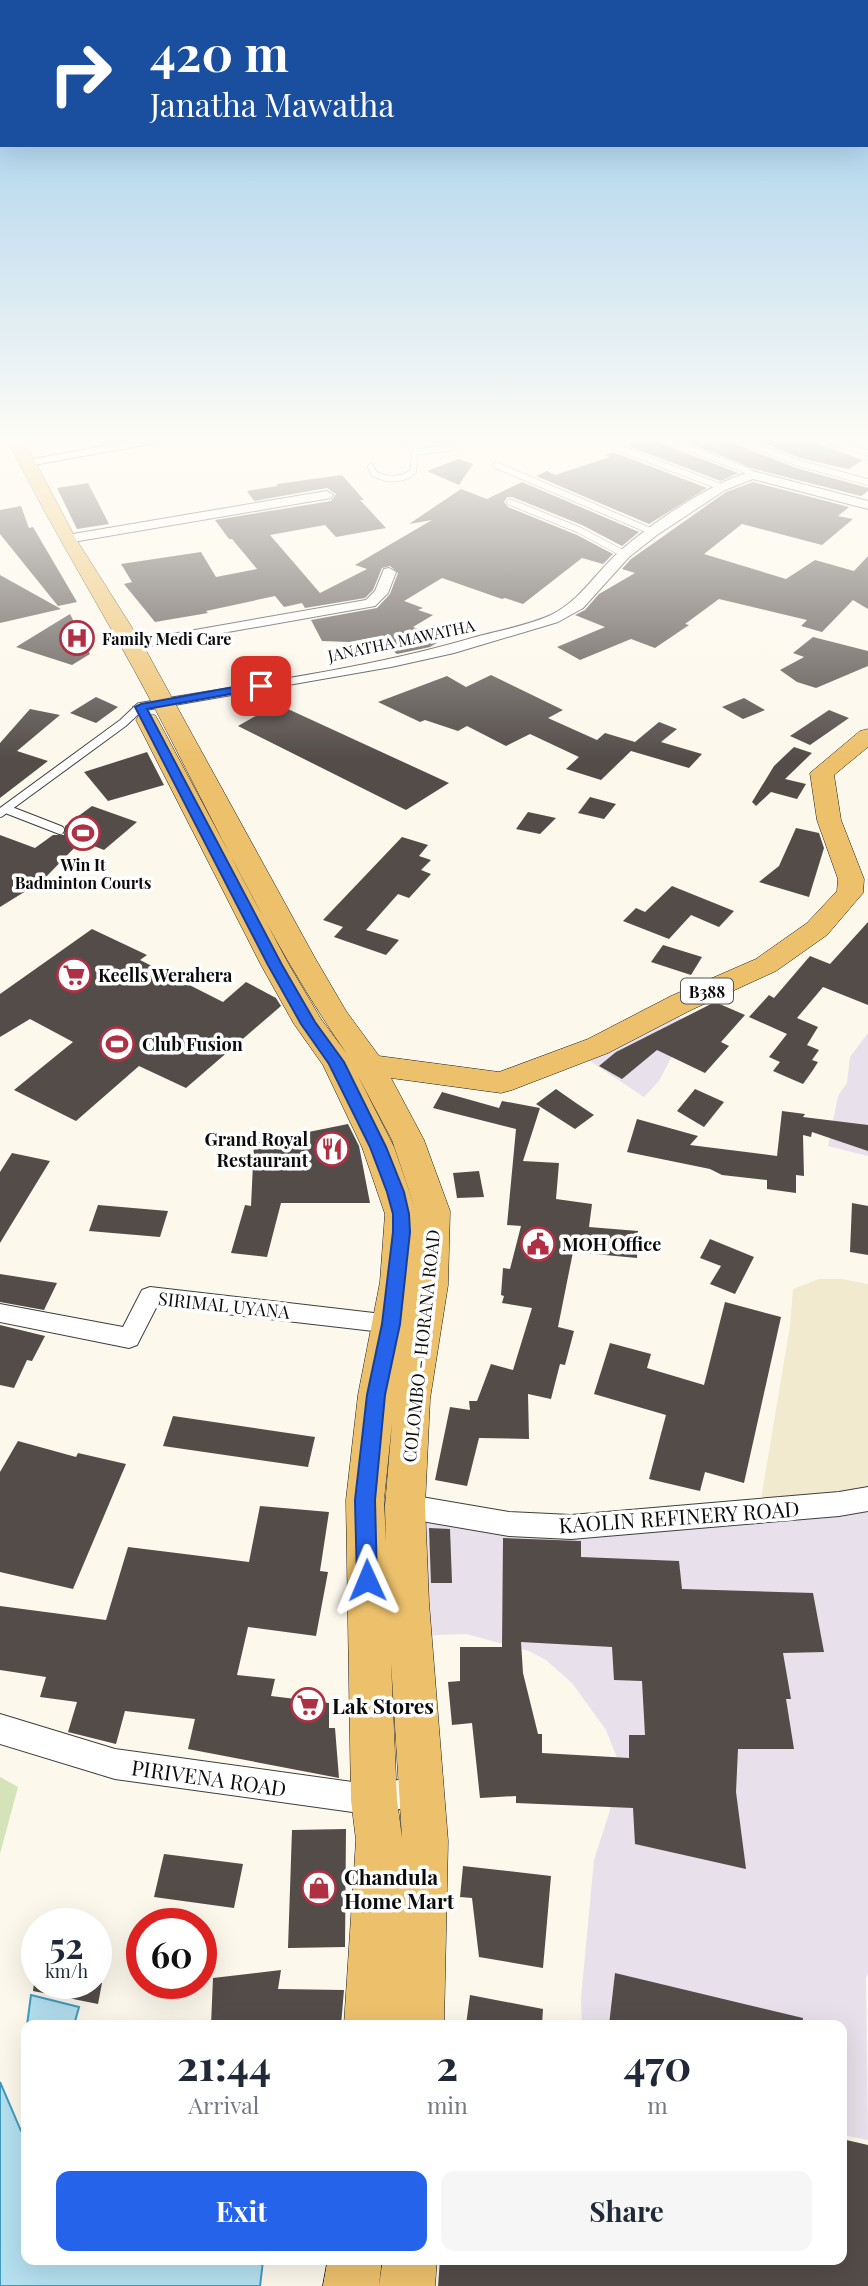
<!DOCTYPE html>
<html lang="en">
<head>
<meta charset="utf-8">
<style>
	:root { --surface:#fff; --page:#f6f6f7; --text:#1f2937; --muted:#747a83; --accent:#2563eb }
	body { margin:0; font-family:"Playfair Display",serif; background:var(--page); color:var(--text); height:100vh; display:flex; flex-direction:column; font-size:26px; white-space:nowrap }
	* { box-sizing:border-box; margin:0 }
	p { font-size:23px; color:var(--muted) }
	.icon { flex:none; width:38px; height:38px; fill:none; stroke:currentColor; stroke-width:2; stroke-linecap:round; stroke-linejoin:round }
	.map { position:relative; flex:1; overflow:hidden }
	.drawer { position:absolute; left:21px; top:2020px; width:826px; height:245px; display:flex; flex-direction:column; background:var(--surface); border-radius:14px; box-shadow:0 7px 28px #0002 }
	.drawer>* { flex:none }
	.top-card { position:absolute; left:0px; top:0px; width:868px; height:147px; box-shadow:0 7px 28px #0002; background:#1a4fa0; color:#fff; overflow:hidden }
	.speed { position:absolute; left:21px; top:1908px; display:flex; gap:14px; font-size:35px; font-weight:700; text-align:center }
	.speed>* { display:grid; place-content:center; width:91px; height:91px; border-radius:50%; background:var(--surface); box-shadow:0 7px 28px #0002; line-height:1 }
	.speed small { font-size:18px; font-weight:400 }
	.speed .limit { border:10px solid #d22; background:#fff; color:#111 }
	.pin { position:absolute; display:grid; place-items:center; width:60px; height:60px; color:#fff; margin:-30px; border-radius:14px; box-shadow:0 4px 10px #0006 }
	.me { position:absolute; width:77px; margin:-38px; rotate:359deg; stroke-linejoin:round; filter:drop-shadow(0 0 5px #0008) }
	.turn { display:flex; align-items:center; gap:24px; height:147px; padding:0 35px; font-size:32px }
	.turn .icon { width:91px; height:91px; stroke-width:2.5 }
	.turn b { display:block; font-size:49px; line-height:60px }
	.eta { display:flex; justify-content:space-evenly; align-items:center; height:119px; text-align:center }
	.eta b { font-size:42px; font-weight:700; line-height:49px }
	.button { display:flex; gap:14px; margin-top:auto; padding:14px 35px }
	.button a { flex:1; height:80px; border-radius:14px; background:var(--accent); color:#fff; font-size:28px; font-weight:700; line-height:80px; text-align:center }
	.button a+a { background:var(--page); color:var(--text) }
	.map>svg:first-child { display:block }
	.industrial { fill:#e8e0ea }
	.farmland { fill:#f1eace }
	.green { fill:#d4e4b8 }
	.water { fill:#b4e0f0; stroke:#429bc1; stroke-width:2 }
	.building { fill:#534c49; fill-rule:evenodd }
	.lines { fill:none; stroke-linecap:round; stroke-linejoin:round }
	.service-far1-casing { stroke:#3e3e3e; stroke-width:7 }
	.service-casing { stroke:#3e3e3e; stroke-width:10 }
	.minor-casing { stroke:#3e3e3e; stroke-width:2 }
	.primary-casing { stroke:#1c1c1c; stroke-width:1 }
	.service-far1 { stroke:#fff; stroke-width:6 }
	.service { stroke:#fff; stroke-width:8 }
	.minor { fill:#fff; fill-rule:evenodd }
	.primary { fill:#edc16c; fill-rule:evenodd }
	.route { fill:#2563eb; stroke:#184099; stroke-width:2 }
	.labels { text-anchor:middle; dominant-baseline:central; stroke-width:7; stroke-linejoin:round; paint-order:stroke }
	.far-poi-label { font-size:16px; font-weight:bold; fill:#0b0b0b; stroke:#fff; text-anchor:start }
	.far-street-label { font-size:16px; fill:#0b0b0b; stroke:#fff }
	.shield { fill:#fff; stroke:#545454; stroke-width:2 }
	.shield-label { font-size:16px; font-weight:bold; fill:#0b0b0b }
	.poi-label { font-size:18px; font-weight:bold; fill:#0b0b0b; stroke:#fff; text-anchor:start }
	.street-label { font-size:18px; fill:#0b0b0b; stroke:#fff }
	.near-street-label { font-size:21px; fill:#0b0b0b; stroke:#fff }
	.near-poi-label { font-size:21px; font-weight:bold; fill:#0b0b0b; stroke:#fff; text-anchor:start }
</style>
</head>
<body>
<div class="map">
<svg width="868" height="2286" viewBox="0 0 868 2286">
	<rect width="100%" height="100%" fill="#fdf8ec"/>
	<path class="industrial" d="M671,1008l17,18 -29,55 -15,16 -66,-44z
		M868,1033v123l-40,-10 10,-50 9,-13 3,-26z
		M868,1499v474l-2,5 2,162 -26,-5v-110h-260l-1,-27 13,-138 16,-50 7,-52 -11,-28 -34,-47 -26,-23 -17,-9 -63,-17 -29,1 -64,13 1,-133 197,12z"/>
	<path class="farmland" d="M819,1279h23l26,5v215l-109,12 31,-185 3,-37z"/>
	<path class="green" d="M0,1777l18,10 -18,67z"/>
	<path class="water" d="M31,1995l48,12 -5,18h-47z
		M0,2082l21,49 5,4v124h232l5,2 -3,25h-260z"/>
	<path class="building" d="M635,439h23l4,5 76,29 -17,8 -93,-35z
		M680,439h22l15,5 15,-4 4,4 60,24 72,20v3l-7,5 -107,-27z
		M765,439h49l4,5 45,16 -14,9 12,3 -61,-14 -41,-17z
		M613,452l94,36 -58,36 -113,-48 11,-5 8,4 55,-18 -5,-2z
		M459,459l14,5 -14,21 -32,-14z
		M342,475l22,25h-4l26,28 -50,9 -11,-12 -55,10 50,58 47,-24 -12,-4 77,-45 -23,4 52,-35 26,10 35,-17 117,50 -17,14 -40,-21 -70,-28h-5l-3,5 4,5 69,28 36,19 -10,10 -21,-6 -59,46 -18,-6 -3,1 -60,-21 -38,23 19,7 -5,2 15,5 -20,12 30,12 -13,8 -33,7 -21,-17 -27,5 -27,-1 -11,-21 66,-12 13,-14 8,-21 -8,-7 -8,2 -9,22 -8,8 -60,10 -3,-5 -18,4 -9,-11 -69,15 2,2 -53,9 -31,-38 8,-2 -11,-18 80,-12 15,25 41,-8 -25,-30h-3l-14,-19 116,-19 5,-7 -9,-6 -73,13 -7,-10 30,-5v-2z
		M753,482l96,25 -11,9 15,3 -31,26 -80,-21 -38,30 82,25 29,-19 39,11 14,-15v53l-15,-9 -31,32 -21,-6 6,-6 -88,-21 -34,25 4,1 -34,23 -24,-9 -51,21 -23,-13 48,-20 -30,-12 10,-5 14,-16 36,-21 -13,-4 9,-10 95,-67z
		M88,483l21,41 -32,5 -20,-41z
		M21,506l8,22 4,-1 44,75 -19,4 -58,-72v-24z
		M0,575l61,34 -61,14z
		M70,614l20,40 -18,11 -56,-18z
		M813,637l55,14v15l-52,22 -19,-6 -17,-12 24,-13 -11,-4z
		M491,675l72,35 -15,8 49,22 8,-7 30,9 24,-20 18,7 -16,13 41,12 -13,14 -58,-17 -30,29 -35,-11 13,-12 -49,-23 -24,12 -39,-20 -9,5 -33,-11 -5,2 -42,-20 69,-26 19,11z
		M96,697l22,10 -22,16 -26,-10z
		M744,698l21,12 -22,9 -21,-12z
		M277,704l172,79 -43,27 -168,-84z
		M30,709l30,6 -43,36 31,10 -48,37v-55z
		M829,710l20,8 -39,27 -20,-9z
		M794,747l18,6 -27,26 21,5 -9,15 -26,-7 -15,14 -4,-4 22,-36z
		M147,752l17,33 -56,16 -24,-29z
		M590,797l26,7 -12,15 -26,-6z
		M92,806l45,16 -33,28 -23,-9 -39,40 -42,26v-72l35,13 18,-13h11l1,-9z
		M528,812l28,6 -16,16 -24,-5z
		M796,828l23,5 5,15 -15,49 -50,-15 20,-16z
		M402,837l26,8 -9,11 12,4 -10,10 10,4 -22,24 -11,-4 -32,36 33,10 -13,15 -52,-18 9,-10 -20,-7z
		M672,886l62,25 -15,16 -28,-12 -22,24 -46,-18 13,-13 9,4z
		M868,922v83l-45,-18 -26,31 21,9 -11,18 12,5 -7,10 6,2 -5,8 -10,14 -30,-13 7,-9 -11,-5 18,-23 -38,-17 20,-22 5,3 36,-42 20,8z
		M92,929l55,26 -7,5 83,42 23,-20 30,16 5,8 -95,82 -47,-22 -63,55 -62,-31 59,-48 -43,-23 -30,18v-43z
		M663,945l39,12 -11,18 -40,-13z
		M715,1002l30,13 -24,27 8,4 -24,27 -48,-23 -35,29 -23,-13 17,-14z
		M556,1089l20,14 18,12 -19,14 -39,-25z
		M695,1089l29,13 -20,25 -27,-16z
		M442,1092l57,16 3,-7 38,7 -17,53 36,2 -3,36 36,5 -3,23 49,4 -1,27 -64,-6 -15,75 16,4 -9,34 -5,-1 -9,35 -23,-5 1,45 -50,-1 -12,48 -32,-6 15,-73 20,3 -1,-9h8l14,-37 22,6 19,-62 -30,-5 2,-7 -3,-1 2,-27 7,1 11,-43 -14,-1 9,-96 -83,-21z
		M782,1111l23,3 -2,3 65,8v26l-56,-19 -1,5 -8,-2 1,41 -8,-1v18l-29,-4v-9l-45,-5 -12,-6 -83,-17 10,-33 61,17 -8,9 87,11z
		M348,1124l11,22 11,57h-89l-14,54 -36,-4 14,-48 6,1 3,-63z
		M12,1153l38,8 -50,82v-71z
		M479,1171l5,26 -27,1 -4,-25z
		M852,1203l16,3v49l-18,-3z
		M98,1205l70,6 -8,26 -71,-6z
		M710,1239l44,18 -19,37 -25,-10 11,-18 -21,-8z
		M0,1274l57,9 -13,27 -44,-8z
		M725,1302l56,15 -37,166 -39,-11 -5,19 -51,-12 17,-64 -72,-21 16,-51 41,11 -4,14 57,17z
		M0,1325l45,11 -13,25 -5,-1 -13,28 -14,-3z
		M173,1416l142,21 -7,30 -145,-21z
		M18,1441l58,16 2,-4 48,11 -53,125 -73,-17v-100z
		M260,1506l69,6 -9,59 8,1 -12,64 -68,-9 -11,48 38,4 -4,17 58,7v25h6l4,50 -151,-29 7,-30 -70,-8 -9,33 -48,-12 9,-30 -37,-5 6,-20 -46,-7v-64l106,14 22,-73 121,15z
		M429,1528l21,1 2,54h-21z
		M503,1538l78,3v16l98,4 3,28 131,4 11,59 -41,1 8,46h-5l8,50h-56l-2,43 10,77 -111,-25 -2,-36 -117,-5v-7l-36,2 -8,-75 -20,2 -4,-43 12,-1v-34h42zM521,1642l91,5 2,33 28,1 3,54h-16v23l-87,-5v-19h-4l-15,-61z
		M346,1829l-1,118 -57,1 4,-118z
		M164,1854l79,10 -9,44 -80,-11z
		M463,1866l88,10 -8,92 -64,-11 -7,-59 -12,-1z
		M281,1970l-3,19 66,1 -3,35h-130l2,-47z
		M615,1973l188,45 -1,7h-193z
		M34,1983h68l-4,21 -65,-13z
		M470,1995l73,14 -1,16h-76z
		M842,2139l26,6v141h-430l2,-27h402z"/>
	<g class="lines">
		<g class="service-far1-casing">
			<path id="service-far1" d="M629,439l-16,7 108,41
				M664,439l84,32 4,4
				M738,439l60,24 70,19
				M820,439l48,14
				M415,452l36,-4 20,-9
				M496,465l157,67
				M371,467l3,7c14,6 26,7 39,-2l2,-20 -9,-13
				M510,502l69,28 45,24"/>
		</g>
		<g class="service-casing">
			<path id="service" d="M6,809l54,21
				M0,813l123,-90 17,-16"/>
		</g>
		<g class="minor-casing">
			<path id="minor" d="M143,439h24l-6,3 -133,24 -6,-3 6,-3z
				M752,471l116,30v8l-115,-30 -28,11 -68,45 -28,22 -46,51 -25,14 -104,31 -63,14 -251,44 -7,-4 7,-4c113,-20 229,-34 339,-67 23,-6 50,-11 72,-21 30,-15 45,-43 69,-64 33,-29 91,-68 132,-80z
				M327,491l6,4 -2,3 -264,45 -6,-4 6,-4z
				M389,568l7,4 -8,21 -13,13 -243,43 -7,-4 7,-4 234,-41 9,-9 9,-22z
				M150,1287l241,28 8,2 4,7 -4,7 -8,2 -234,-27 -20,39 -8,3 -129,-26v-18l123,23 19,-37z
				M868,1487v24l-29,5 -268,23 -62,-3 -111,-19 -9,-4 -4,-8 4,-8 9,-4 111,19 62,3 268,-23z
				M0,1714l115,35 259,36 48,-10 11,4 4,11 -4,11 -59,14 -259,-36 -115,-35z"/>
		</g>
		<g class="primary-casing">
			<path id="primary" d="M7,439h16l53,100 67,106 172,313 31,53 33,45 120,16 89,-33 83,-43 85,-37 51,-36 30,-32 1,-12 -21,-59 -7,-47 50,-42 8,-2v18l-34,28 7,45 23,59 -1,14 -36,42 -51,36 -85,39 -83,43 -96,37 -11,3 -110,-15 33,62 26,71 -2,74 -18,114 -5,107 4,97 19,238 -4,184h-50l5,-108 -5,108h-50l12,-185 -5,-40 -5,-300 12,-105 22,-113 5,-68 -23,-67 -39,-82 -29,-41 -33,-59 -125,-245 3,-5h16l3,5 131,245 32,54 26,35c-76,-109 -133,-233 -195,-351 -47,-89 -101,-174 -145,-264zM357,1074l35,66 25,74 -23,-67zM392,1423l-7,83 1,37 -2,-43zM391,1662l11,176 -5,-38z
				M328,2259h54l-3,27h-56z
				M383,2259h54l-2,27h-56z"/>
		</g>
		<use href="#service-far1" class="service-far1"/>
		<use href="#service" class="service"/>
		<use href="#minor" class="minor"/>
		<use href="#primary" class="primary"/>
	</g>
	<linearGradient id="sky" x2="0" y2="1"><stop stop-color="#93c6eb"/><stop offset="0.58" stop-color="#fefcf6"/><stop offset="1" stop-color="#fefcf6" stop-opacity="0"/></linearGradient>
	<rect width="868" height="759" fill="url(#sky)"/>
	<path class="route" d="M261,682l4,1v5l-118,21 135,256 33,57 29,40 42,85 18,45 5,22 1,18 -10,92 -15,71 -10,105 2,80 -3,6 -7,3 -7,-3 -3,-6 -2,-80 12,-105 15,-71 11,-92v-18l-6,-22 -17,-45 -41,-83 -28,-40 -33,-59 -133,-258 6,-3z"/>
	<defs>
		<g id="hospital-ring" transform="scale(1.75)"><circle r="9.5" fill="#fff" stroke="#af3043" stroke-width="1.5"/><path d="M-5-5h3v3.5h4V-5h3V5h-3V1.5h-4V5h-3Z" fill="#af3043"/></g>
		<g id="stadium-ring" transform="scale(1.75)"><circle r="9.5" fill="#fff" stroke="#af3043" stroke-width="1.5"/><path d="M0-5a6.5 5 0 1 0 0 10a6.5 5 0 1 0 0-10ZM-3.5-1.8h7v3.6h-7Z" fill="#af3043"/></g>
		<g id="supermarket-ring" transform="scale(1.75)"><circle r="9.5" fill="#fff" stroke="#af3043" stroke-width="1.5"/><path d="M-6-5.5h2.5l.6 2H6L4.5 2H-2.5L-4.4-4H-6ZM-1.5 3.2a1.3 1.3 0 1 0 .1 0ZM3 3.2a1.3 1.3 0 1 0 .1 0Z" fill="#af3043"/></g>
		<g id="restaurant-ring" transform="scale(1.75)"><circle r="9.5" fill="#fff" stroke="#af3043" stroke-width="1.5"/><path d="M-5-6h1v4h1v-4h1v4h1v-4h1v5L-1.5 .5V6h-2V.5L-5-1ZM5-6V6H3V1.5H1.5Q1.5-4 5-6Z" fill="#af3043"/></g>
		<g id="civic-ring" transform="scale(1.75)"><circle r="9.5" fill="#fff" stroke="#af3043" stroke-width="1.5"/><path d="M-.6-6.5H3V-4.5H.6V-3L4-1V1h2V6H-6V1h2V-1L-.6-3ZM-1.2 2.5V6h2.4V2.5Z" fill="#af3043"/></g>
		<g id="shop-ring" transform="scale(1.75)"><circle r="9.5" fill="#fff" stroke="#af3043" stroke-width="1.5"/><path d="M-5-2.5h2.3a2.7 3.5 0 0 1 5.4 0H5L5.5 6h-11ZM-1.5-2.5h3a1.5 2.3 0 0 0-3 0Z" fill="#af3043"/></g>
	</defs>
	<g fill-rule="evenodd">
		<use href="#hospital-ring" x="77" y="638"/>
		<use href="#stadium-ring" x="83" y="833"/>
		<use href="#supermarket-ring" x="74" y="975"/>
		<use href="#stadium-ring" x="117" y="1044"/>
		<use href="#restaurant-ring" x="332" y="1149"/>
		<use href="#civic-ring" x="538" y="1244"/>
		<use href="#supermarket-ring" x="308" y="1705"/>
		<use href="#shop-ring" x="319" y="1888"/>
	</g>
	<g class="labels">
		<g class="far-poi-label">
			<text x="102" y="638">Family Medi Care</text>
			<text x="83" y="864" text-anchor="middle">Win It<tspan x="83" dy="18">Badminton Courts</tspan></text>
		</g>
		<g class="far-street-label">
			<text transform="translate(401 640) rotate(-12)">JANATHA MAWATHA</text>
		</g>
		<rect class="shield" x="681" y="978.5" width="52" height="25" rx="5"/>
		<g class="shield-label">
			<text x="707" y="991">B388</text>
		</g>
		<g class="poi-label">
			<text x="98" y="975">Keells Werahera</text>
			<text x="142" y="1044">Club Fusion</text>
			<text x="308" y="1139" text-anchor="end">Grand Royal<tspan x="308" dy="21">Restaurant</tspan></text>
			<text x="562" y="1244">MOH Office</text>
		</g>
		<g class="street-label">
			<text transform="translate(224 1305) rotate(6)">SIRIMAL UYANA</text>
			<text transform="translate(421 1346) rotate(-84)">COLOMBO - HORANA ROAD</text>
		</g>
		<g class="near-street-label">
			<text transform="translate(679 1516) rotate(-4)">KAOLIN REFINERY ROAD</text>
			<text transform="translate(209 1777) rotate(8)">PIRIVENA ROAD</text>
		</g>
		<g class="near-poi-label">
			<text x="332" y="1705">Lak Stores</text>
			<text x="344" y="1876">Chandula<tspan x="344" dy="24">Home Mart</tspan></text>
		</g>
	</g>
</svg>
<div class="speed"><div>52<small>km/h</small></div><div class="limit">60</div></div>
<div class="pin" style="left:261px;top:686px;background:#d93025"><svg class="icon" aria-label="arrive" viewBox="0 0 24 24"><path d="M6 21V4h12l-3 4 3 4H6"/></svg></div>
<svg class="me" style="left:367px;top:1580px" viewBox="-20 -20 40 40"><path d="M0-17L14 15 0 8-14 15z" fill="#2563eb" stroke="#fff" stroke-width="4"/></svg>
<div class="top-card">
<div class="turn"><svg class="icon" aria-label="right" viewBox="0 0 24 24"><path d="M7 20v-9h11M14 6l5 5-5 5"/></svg><div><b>420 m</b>Janatha Mawatha</div></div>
</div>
<section class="drawer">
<div class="eta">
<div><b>21:44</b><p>Arrival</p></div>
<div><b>2</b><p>min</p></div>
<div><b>470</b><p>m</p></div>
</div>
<div class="button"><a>Exit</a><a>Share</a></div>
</section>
</div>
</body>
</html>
